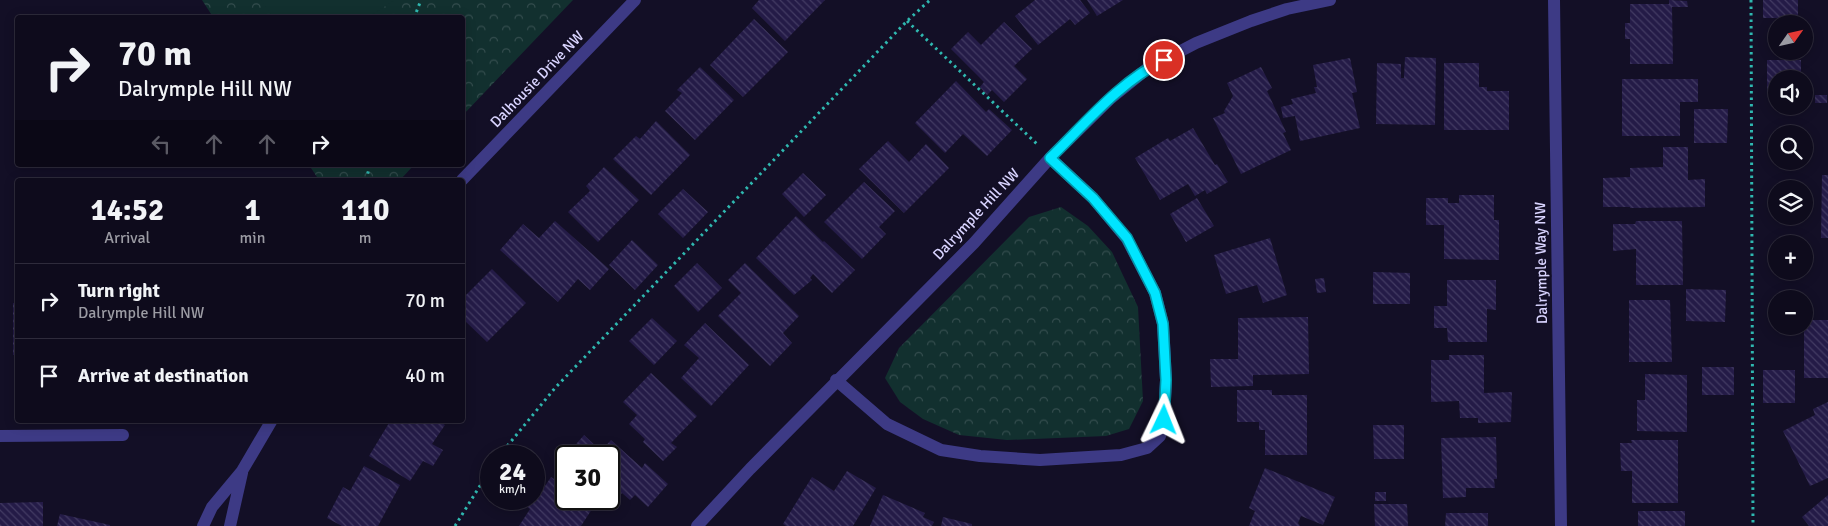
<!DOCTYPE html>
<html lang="en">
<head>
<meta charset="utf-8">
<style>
	:root { --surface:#0e0b1c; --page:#1c1929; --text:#f1f3f6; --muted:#9b9ba3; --line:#2e2b3b }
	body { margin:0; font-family:Signika,sans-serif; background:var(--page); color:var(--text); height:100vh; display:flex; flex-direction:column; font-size:19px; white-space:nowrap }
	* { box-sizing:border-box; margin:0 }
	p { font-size:16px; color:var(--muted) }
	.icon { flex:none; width:28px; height:28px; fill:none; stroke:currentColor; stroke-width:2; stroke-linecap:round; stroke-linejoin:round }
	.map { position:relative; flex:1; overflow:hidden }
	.side { position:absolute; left:15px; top:178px; width:450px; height:245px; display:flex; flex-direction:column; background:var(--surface); border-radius:5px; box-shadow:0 2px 12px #0003,0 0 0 1px var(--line) }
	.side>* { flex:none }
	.banner { position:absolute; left:15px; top:15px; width:450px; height:152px; border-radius:5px; box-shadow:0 2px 12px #0003,0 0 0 1px var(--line); background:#0e0b1c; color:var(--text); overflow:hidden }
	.needle { width:32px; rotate:56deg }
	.tools { position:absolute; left:1768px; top:15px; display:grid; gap:10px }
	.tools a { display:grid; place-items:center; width:45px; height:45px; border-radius:50%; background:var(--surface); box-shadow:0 2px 12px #0003,0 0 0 1px var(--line); font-size:25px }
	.speed { position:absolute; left:480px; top:445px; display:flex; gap:10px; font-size:25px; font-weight:700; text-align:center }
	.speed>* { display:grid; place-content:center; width:65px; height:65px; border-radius:50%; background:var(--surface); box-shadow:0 2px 12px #0003,0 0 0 1px var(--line); line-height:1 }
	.speed small { font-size:12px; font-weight:400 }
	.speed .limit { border:2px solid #111; border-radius:8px; background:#fff; color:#111 }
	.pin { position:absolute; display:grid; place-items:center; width:42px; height:42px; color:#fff; margin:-21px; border:2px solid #fff; border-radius:50%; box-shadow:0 1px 5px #0007 }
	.me { position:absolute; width:55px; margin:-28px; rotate:2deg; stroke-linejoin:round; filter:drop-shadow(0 0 4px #0008) }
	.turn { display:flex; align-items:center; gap:18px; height:105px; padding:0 20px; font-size:22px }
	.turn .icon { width:65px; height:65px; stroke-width:2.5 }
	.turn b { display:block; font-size:35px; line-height:42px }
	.lanes { display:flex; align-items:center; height:48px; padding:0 20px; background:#0003; justify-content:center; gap:25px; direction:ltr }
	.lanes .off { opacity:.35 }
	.eta { display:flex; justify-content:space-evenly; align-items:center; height:85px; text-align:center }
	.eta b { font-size:30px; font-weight:800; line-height:35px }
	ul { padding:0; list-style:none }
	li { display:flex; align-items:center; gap:15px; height:75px; padding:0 20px; border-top:1px solid var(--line) }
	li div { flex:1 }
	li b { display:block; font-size:19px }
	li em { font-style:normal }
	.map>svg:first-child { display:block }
	.forest { fill:url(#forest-crowns) }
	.pitch { fill:#12302f }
	.building { fill:url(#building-back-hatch) }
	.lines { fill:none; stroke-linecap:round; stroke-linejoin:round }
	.path { stroke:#2fb8b0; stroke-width:3; stroke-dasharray:2.5 4; stroke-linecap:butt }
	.minor { stroke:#3d3a85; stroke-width:12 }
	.tertiary { stroke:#3d3a85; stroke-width:12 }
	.route-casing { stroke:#0095a6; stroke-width:12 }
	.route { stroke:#00e5ff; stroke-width:9 }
	.labels { text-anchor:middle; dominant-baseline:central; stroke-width:4; stroke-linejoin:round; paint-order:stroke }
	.street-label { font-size:15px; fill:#d9d4ff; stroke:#130f26 }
</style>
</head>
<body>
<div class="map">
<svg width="1828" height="526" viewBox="0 0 1828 526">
	<defs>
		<pattern id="forest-crowns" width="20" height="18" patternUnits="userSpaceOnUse" patternTransform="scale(1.25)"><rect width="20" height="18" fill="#12302f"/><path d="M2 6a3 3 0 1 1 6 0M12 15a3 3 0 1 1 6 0" fill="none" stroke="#344d4e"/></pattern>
		<pattern id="building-back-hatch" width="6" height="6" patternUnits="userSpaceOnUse" patternTransform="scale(1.25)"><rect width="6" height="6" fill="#241b47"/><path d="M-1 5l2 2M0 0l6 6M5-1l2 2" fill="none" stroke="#433b63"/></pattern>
	</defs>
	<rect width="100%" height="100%" fill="#130f26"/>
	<path class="forest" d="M202,0h371l-110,115 -1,-97 -249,-1z
		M309,165h105l-14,15h-81z
		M1061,207l27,19 24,26 26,55 5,94 -14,28 -23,7 -99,4 -48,-5 -36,-16 -23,-17 -15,-24 14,-30 130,-131z"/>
	<path class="pitch" d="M261,0h134l-27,17h-95z"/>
	<path class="building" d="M759,0h66l-40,41 -33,-33z
		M1035,0h45l10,13 -15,12 -5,-6 -32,26 -23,-29z
		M1087,0h36l-26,16z
		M1669,0l18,1 1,6h-16l1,57h-43v-25h-5v-16h5v-19h39z
		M1763,0h35v18h-35z
		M754,19l34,33 -45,45 -33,-32z
		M1004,22l28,27 -18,17 13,13 -23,23 -12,-12 -5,5 -7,-8 4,-5 -33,-33 17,-17 13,13z
		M1405,57l31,1 -1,67 -59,-1 1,-61 24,1v14h3z
		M1350,58l7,34 -5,1 8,35 -60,13 -5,-25 -12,2 -2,-11 12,-3 -2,-5 25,-6 -2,-6h3l-4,-22z
		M1767,60h34v19h-25v14h-9z
		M1444,63h35v24h8v4h22v39h-65z
		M700,67l34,33 -39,40 -30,-29 17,-18 -5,-3z
		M1261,67l11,21 -5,3 19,41 -3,1 8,17 -50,24 -28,-56 12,-5 -1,-2 9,-15 -6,-13z
		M1622,79h76v23h-18v34h-58z
		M956,81l30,31 3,-3 23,21 -25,26 -24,-22 -18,19 -30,-30z
		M1815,95h12v8h-12z
		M1694,109h34l-1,34h-33z
		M656,121l34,34 -39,40 -38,-36 23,-23 4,3z
		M1193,128l22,37 2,-1 11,18 -21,12 -2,-4 -10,6 -7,-12 -28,16 -25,-42 33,-20 2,3z
		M888,141l21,21 17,-18 23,24 -45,45 -45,-44z
		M1663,147h25v33l17,-1v28l-75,1v-1h-27v-29l27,-1v-9l33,-1z
		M604,167l35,33 -41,42 -30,-30 22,-21 -4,-5z
		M803,173l23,22 -22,22 -22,-23z
		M1822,175h6v63h-7z
		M864,182l31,29 -16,16 7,7 -24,25 -38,-37z
		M683,189l25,23 -25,26 -25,-24z
		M1459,195h35v25h5v40l-55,-1v-34h-18v-27h22v5h11z
		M1197,198l17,28 -28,16 -16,-28z
		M796,216l27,26 1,-1 31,29 -23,23 -19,-19 -3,4 2,2 -18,15 -38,-37z
		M555,221l54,48 -19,21 -12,-11 -20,23 -58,-52 23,-26 16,14z
		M1636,221h46l1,64h-47v-36l-23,2v-27h22z
		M1270,238l17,57 -24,8 -6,-18 -31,9 -12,-39z
		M632,240l26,25 -23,25 -26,-25z
		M697,263l25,25 -24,24 -24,-26z
		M745,263l54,53 -16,17 9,10 -22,23 -52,-50 23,-23 -13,-13z
		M492,269l34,34 -39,39 -25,-24v-19z
		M1373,272l37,1v31h-37z
		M1324,278l2,14 -9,1 -2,-14z
		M1447,280h49v30l-9,-1v33h-39l-1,-14h-13v-22h13z
		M1686,289l40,1 -1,32 -39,-1z
		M1629,300h41l2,62h-43z
		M13,303h5v52h-5z
		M1308,317l1,57 -56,1v11l-42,1 -1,-28h28v-41z
		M652,318l25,23 -23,24 -25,-24z
		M1804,320h24v58h-24z
		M705,323l44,42 -38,41 -30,-28 18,-20 -15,-13z
		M1449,355h35v38l28,-1 -1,30 -33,1v-5h-18l-1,-17 -28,1v-42h18z
		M1702,367h32v28h-32z
		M1763,370h32v33h-32z
		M651,373l46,43 -26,27 6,4 -14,14 -20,-19 2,-3 -16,-15 8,-9 -14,-13z
		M1645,374l42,1v57l-50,-1v-31h8z
		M1237,390h35v5h35v60h-42v-25h-6v-8h-22z
		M1828,402v76l-18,8 -27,-55 32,-16 -2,-6z
		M384,420h53l8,5 -13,19 11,6 -10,16 -10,-5 -13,20 -41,-25 20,-33z
		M1373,425h31v34h-30z
		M584,435l17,16 10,-11 31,28 3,-5 23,21 -20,23 -13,-12 -5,5 -8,-7 -15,16 -12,-10h14v-43h-43v4l-2,-2z
		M1496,437l1,42h-3l1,9h-29v9l-23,1 -2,-60z
		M1631,440h47v63h-46v-32h-11l-1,-28h12z
		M364,466l36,19 -22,41h-36l-15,-8 16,-31 7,4z
		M1265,468l70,29 -12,28 -22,-9 -3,7 2,3h-51l6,-15 -6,-3z
		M847,471l29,17 -23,38h-67l-3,-2 29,-47 22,14z
		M551,477l15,10v12h18l10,7 -13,20h-62l11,-17 -11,-8 2,-2h13v-7l5,3z
		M1375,492h11v9h-11z
		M883,495l42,18 -2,4 11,5 -2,4h-62z
		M1828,495v31h-19l-7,-9z
		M43,502v24h-43v-23z
		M1374,504h33l1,22h-33z
		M1638,511h47v15h-47z
		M1446,513h42v13h-43z
		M60,514l50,11v1h-53z
		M943,517l29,7v2h-31z"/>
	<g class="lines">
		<path class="path" d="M1751,0l2,526
			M414,18l7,-18
			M907,21l130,123
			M366,180l4,-15
			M499,456l56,-68 352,-367 23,-21
			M455,526l36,-58"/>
		<path class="minor" d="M1554,0l7,526
			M836,380l51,44 54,26 39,6 60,4 81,-5 26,-7 13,-12 4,-16 2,-40 -3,-56 -8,-31 -28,-54 -34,-41 -43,-40
			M0,436l123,-1
			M697,526l53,-57 224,-226 76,-85 61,-60 37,-30 48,-25 55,-22 36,-12 43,-9"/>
		<path class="tertiary" d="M462,180l173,-180
			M203,526l9,-19 30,-36 30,-51
			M230,526l12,-53"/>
	</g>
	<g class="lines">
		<g class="route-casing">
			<path id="route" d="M1164,60c-45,22 -79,64 -114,98l43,40 34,40 28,55 8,31 3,56 -2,40"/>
		</g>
		<use href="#route" class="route"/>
	</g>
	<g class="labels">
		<g class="street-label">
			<text transform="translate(537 79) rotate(-46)">Dalhousie Drive NW</text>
			<text transform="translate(976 214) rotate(-47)">Dalrymple Hill NW</text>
			<text transform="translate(1541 263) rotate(-91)">Dalrymple Way NW</text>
		</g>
	</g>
</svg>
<div class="tools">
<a><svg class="needle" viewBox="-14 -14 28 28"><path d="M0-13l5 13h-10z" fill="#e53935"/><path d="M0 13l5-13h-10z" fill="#9b9ba3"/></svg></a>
<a><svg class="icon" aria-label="sound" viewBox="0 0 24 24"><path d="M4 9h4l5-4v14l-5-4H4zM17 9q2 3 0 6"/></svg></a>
<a><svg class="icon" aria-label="search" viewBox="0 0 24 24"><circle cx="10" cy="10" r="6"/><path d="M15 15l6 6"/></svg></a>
<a><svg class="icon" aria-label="layers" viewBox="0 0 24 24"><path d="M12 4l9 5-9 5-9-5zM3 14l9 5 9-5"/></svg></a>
<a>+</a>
<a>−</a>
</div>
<div class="speed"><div>24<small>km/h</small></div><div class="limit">30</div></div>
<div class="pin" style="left:1164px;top:60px;background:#d93025"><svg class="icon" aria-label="arrive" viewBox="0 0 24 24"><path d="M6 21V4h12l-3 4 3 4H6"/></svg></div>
<svg class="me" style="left:1164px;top:420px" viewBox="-20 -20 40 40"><path d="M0-17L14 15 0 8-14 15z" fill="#00e5ff" stroke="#fff" stroke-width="4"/></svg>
<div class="banner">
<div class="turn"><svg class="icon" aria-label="right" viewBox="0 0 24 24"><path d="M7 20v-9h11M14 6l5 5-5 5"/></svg><div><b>70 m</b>Dalrymple Hill NW</div></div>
<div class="lanes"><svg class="icon off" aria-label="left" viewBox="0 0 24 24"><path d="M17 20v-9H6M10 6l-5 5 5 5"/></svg><svg class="icon off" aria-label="ahead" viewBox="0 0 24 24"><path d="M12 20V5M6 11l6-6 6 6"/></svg><svg class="icon off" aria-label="ahead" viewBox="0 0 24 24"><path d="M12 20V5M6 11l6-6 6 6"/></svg><svg class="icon" aria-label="right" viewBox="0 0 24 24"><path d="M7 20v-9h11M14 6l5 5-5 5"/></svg></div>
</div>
<section class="side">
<div class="eta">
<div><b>14:52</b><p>Arrival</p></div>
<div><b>1</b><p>min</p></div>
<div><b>110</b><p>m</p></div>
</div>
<ul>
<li><svg class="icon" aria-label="right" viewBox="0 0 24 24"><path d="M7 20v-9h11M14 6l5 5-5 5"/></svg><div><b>Turn right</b><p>Dalrymple Hill NW</p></div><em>70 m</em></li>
<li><svg class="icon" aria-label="arrive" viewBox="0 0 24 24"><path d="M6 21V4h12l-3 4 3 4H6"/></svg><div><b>Arrive at destination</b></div><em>40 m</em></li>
</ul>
</section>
</div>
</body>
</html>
